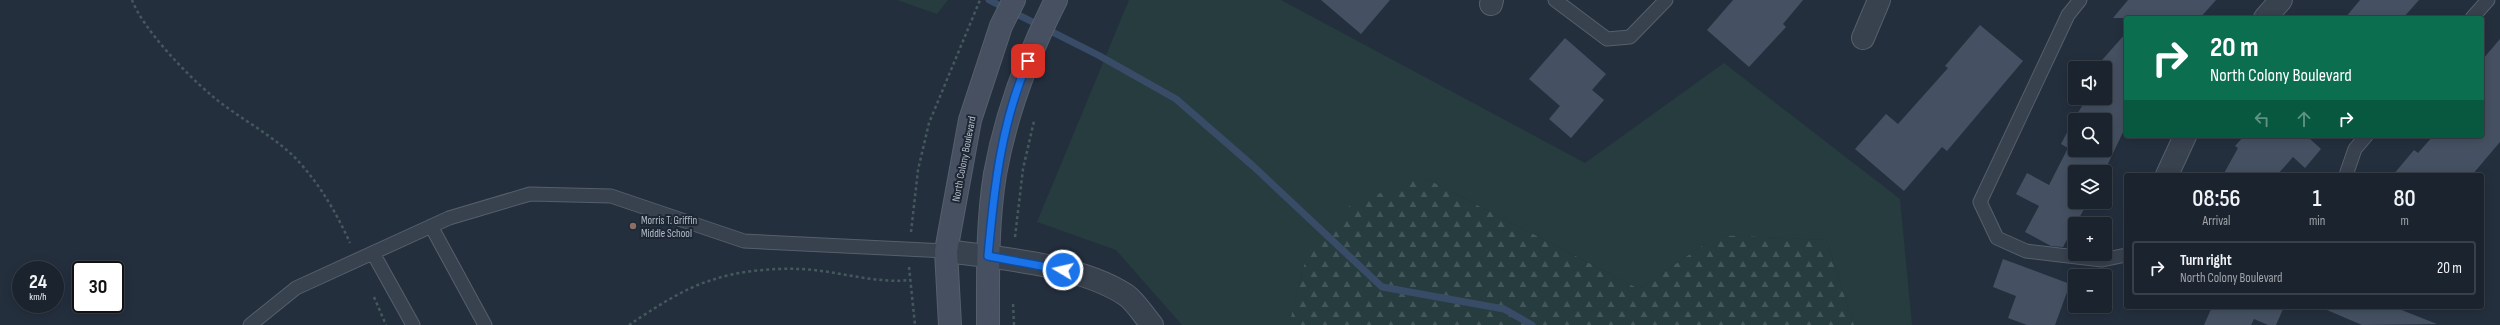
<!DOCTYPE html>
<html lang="en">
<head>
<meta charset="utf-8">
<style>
	:root { --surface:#1b232e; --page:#282f3a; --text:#f1f3f6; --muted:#a0a4aa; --line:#39404a }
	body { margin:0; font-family:"Sofia Sans Condensed",sans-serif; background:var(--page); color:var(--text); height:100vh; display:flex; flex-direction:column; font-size:15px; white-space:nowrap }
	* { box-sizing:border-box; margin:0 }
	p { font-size:13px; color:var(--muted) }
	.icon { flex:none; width:22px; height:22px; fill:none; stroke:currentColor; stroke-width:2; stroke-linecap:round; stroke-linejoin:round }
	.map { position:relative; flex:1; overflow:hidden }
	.panel { position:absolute; left:2124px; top:173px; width:360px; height:136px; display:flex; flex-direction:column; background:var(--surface); border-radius:4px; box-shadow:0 2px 10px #0003,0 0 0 1px var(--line) }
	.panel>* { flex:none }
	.hud { position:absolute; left:2124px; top:16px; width:360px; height:122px; border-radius:4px; box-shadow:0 2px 10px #0003,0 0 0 1px var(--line); background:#0b6e4f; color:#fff; overflow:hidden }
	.buttons { position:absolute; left:2068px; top:61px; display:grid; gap:8px }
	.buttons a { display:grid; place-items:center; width:44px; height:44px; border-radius:4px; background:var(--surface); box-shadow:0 2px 10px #0003,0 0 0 1px var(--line); font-size:20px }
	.speed { position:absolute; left:12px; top:261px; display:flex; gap:8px; font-size:20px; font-weight:700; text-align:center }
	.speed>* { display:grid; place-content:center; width:52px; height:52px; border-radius:50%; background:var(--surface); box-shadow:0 2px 10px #0003,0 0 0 1px var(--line); line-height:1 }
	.speed small { font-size:10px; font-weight:400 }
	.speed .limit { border:2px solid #111; border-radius:6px; background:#fff; color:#111 }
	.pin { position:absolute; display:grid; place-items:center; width:34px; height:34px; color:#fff; margin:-17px; border-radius:8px; box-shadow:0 2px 6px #0006 }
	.me { position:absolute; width:44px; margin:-22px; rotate:279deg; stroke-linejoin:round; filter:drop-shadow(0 0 3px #0008) }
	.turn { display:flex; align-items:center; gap:14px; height:84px; padding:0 20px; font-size:18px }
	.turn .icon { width:52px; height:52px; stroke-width:2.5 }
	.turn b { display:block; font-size:28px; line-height:34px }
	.lanes { display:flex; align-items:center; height:38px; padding:0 20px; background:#0003; justify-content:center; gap:20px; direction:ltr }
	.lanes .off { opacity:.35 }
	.eta { display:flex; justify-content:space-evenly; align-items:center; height:68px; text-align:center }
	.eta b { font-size:24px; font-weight:600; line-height:28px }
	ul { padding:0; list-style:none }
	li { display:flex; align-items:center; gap:12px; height:54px; margin:0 8px 6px; padding:0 12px; border:2px solid var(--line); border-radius:4px }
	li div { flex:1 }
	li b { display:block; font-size:15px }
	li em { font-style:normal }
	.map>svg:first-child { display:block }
	.grass { fill:#263c3f }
	.forest { fill:url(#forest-firs) }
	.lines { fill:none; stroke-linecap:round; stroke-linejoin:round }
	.stream { stroke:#394c67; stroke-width:7 }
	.building { fill:#455162; fill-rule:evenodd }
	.lane-casing { stroke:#565f6c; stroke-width:15 }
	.street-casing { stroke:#565f6c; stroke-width:24 }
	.secondary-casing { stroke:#565f6c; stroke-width:24 }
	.path { stroke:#44595c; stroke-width:2.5; stroke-dasharray:3 3; stroke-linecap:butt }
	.lane { stroke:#38414e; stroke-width:13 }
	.street { stroke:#38414e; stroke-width:22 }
	.secondary { stroke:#465061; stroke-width:22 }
	.route-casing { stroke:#114b97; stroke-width:10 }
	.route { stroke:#1a73e8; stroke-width:7 }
	.education-dot { fill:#8d6e63; stroke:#1d2633; stroke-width:1.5 }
	.labels { text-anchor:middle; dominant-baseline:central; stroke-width:4; stroke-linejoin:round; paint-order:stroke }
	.street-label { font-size:11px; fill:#b4bcc9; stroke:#1d2633 }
	.poi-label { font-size:11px; fill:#b4bcc9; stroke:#1d2633; text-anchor:start }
</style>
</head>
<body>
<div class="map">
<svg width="2500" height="325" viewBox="0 0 2500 325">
	<defs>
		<pattern id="forest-firs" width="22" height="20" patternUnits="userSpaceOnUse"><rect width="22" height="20" fill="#263c3f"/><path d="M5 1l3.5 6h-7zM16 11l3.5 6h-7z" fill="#435659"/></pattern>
	</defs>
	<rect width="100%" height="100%" fill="#242f3e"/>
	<path class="grass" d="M897,0h51l-11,14z
		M1129,0h152l304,163 139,-100 176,136 12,126h-58l-28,-85 -108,-5 -79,54 -216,-112 -117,81 -17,67h-107l-66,-75 -79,-28z"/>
	<path class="forest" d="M1423,177l216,112 79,-54 108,5 28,85h-565l17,-67 45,-54z"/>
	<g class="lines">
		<path class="stream" d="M989,0l109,55 78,44 77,67 129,121 122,22 28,16"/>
	</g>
	<path class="building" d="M1321,0h69l-29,34z
		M1733,0h70l-20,24 3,3 -37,40 -42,-37z
		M2128,0h88l-16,18h-87z
		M2360,0h59l-16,18h-58z
		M1980,25l43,36 -76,90 -5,-4 -38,44 -49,-42 31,-35 12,10 50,-56 -3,-2z
		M2126,33v93l-22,46h-29v30h13l-25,45 -12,-1 -26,-14 14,-26 -23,-12 11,-21 22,12 19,-37 -7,-4 13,-25 13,-21h18v-30h-10zM2075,120h30v30h-30z
		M1565,38l41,36 -14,16 12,10 -33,38 -22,-19 11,-13 -31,-27z
		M2500,39v103l-28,33h-79l21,-25 4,3 15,-17h49v-76z
		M2244,136h67l-2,2 12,11 -16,19 -12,-11 -16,18h-54l15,-27 -3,-2z
		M2003,259l67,25 -15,41h-28l-19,-7 8,-22 -23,-9z
		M2212,307h72l-8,18h-8l-14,-6 -3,6h-47z
		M2320,307h74l43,17 -75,1z"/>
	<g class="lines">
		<g class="lane-casing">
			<path id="lane" d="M1555,0l52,39 23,-2 36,-37
				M2080,0l-12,15 -88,187 17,36 29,13 76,9 24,-5
				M2472,18l16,-18
				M2346,175l9,-26 11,-13
				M431,226l54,99
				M373,253l40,72
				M250,325l46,-37 153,-70 81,-24 81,2 133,45 202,10"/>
		</g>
		<g class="street-casing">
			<path id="street" d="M1491,4l1,-4
				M2265,18l16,-18
				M1863,38l16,-38
				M2167,175l18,-39
				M946,251c55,7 135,14 180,44 10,7 18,21 26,30"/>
		</g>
		<g class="secondary-casing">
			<path id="secondary" d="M950,325l-4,-74 24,-131 31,-94 13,-26
				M988,325c0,-50 -1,-102 7,-151 11,-61 33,-119 61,-174"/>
		</g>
		<path class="path" d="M132,0c11,29 54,74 79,95 28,24 65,41 89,68 22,25 37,51 50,80
			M911,232l7,-62 11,-47 51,-123
			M1015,237l8,-68 11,-48
			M909,267l6,58
			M374,297l12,28
			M1013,304l1,21
			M629,325c24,-16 55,-37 83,-45 26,-9 59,-12 87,-11 37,1 74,15 111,11"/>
		<use href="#lane" class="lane"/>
		<use href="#street" class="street"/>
		<use href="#secondary" class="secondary"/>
	</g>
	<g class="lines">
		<g class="route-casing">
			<path id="route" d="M1028,61c-27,63 -34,128 -40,195l75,14"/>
		</g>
		<use href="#route" class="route"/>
	</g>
	<circle class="education-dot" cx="633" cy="226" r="4"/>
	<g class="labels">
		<g class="street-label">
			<text transform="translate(964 159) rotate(-79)">North Colony Boulevard</text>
		</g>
		<g class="poi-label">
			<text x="641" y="220">Morris T. Griffin<tspan x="641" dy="13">Middle School</tspan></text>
		</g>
	</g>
</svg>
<div class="buttons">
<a><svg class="icon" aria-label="sound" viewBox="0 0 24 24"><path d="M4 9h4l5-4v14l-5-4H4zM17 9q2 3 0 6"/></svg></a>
<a><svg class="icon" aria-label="search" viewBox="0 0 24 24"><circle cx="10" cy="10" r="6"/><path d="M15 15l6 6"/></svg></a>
<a><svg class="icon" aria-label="layers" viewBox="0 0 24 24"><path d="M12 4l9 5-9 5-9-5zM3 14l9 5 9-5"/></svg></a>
<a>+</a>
<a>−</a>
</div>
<div class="speed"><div>24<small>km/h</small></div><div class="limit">30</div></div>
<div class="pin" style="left:1028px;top:61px;background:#d93025"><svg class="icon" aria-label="arrive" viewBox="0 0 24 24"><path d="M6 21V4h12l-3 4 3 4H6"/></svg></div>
<svg class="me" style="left:1063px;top:270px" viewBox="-20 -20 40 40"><circle r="17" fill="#1a73e8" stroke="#fff" stroke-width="3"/><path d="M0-11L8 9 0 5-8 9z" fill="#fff"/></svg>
<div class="hud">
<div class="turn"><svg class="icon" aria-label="right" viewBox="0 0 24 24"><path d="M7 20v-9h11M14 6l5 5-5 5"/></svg><div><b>20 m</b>North Colony Boulevard</div></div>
<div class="lanes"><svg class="icon off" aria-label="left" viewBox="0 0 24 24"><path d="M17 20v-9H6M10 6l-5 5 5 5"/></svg><svg class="icon off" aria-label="ahead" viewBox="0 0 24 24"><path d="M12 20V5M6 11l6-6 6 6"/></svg><svg class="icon" aria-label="right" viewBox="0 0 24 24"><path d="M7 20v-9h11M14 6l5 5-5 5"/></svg></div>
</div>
<section class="panel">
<div class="eta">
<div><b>08:56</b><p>Arrival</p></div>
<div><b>1</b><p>min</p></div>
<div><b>80</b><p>m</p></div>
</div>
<ul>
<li><svg class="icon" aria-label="right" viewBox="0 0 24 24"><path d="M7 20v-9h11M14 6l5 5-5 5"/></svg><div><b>Turn right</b><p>North Colony Boulevard</p></div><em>20 m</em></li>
</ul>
</section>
</div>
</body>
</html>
